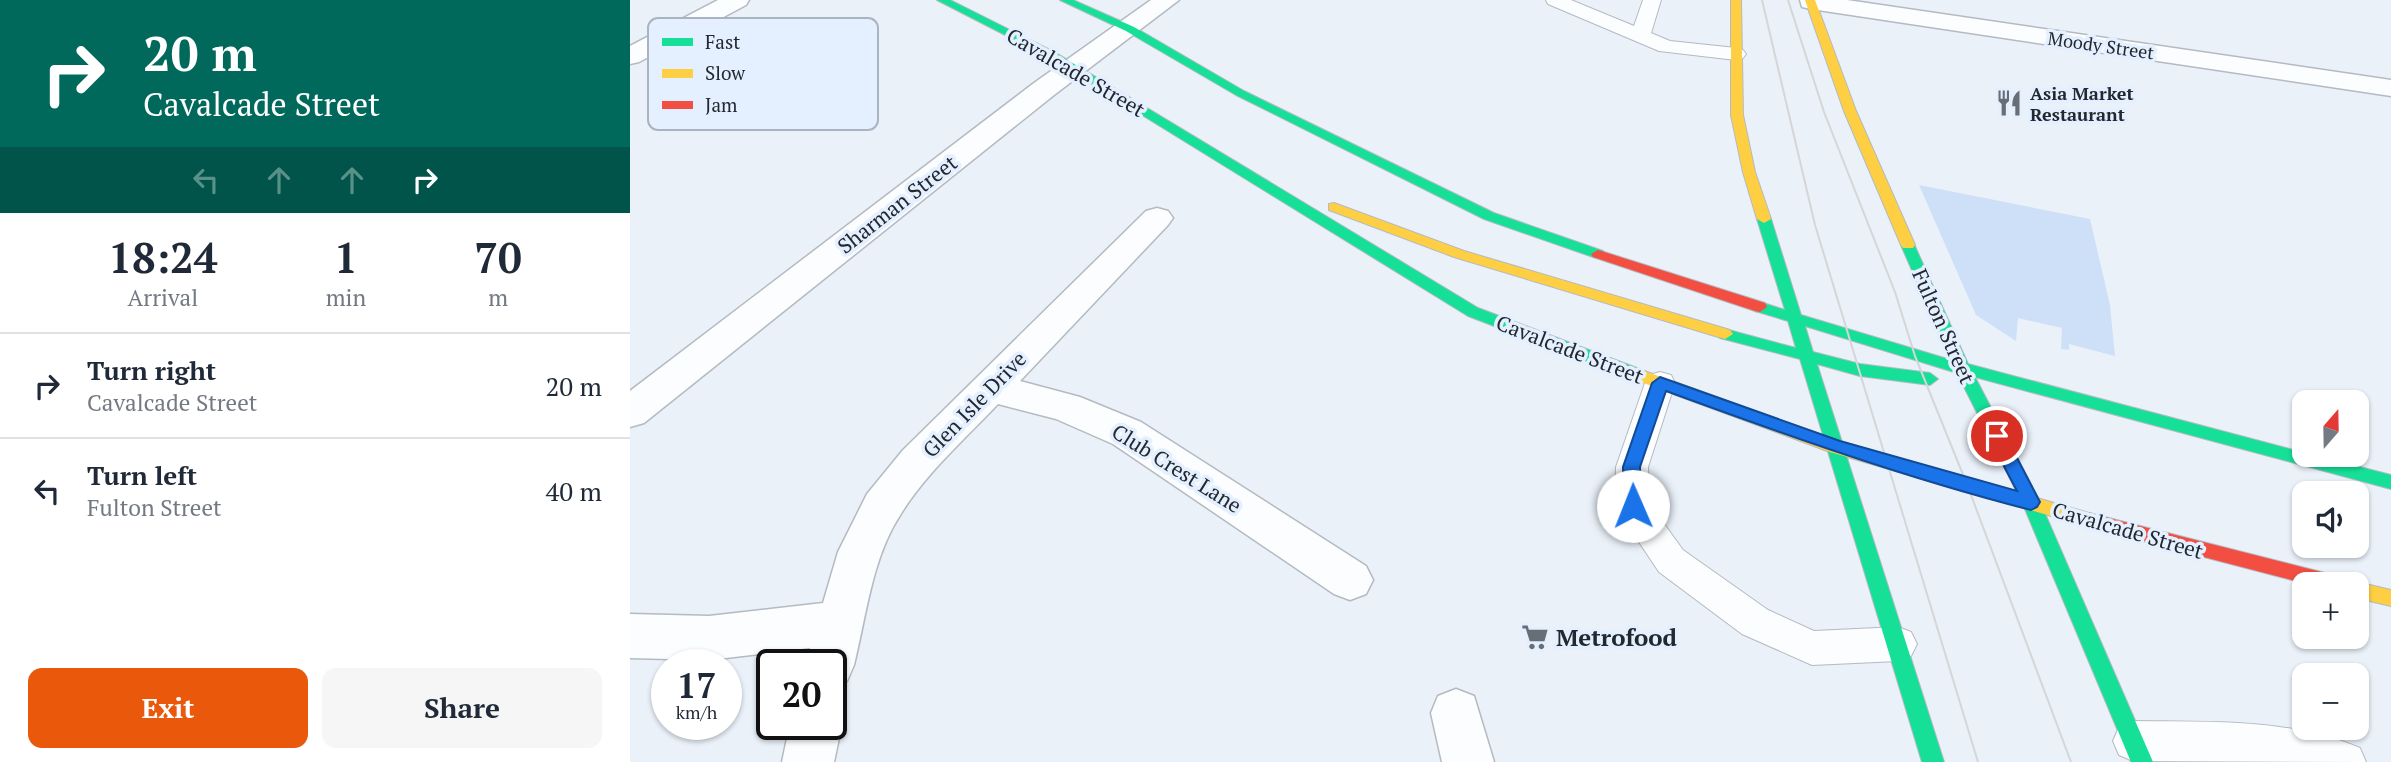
<!DOCTYPE html>
<html lang="en">
<head>
<meta charset="utf-8">
<style>
	:root { --surface:#fff; --page:#f6f6f7; --text:#1f2937; --muted:#747a83; --line:#e0e1e3; --accent:#ea580c }
	body { margin:0; font-family:"PT Serif",serif; background:var(--page); color:var(--text); height:100vh; display:flex; flex-direction:column; font-size:26px; white-space:nowrap }
	* { box-sizing:border-box; margin:0 }
	p { font-size:23px; color:var(--muted) }
	.icon { flex:none; width:38px; height:38px; fill:none; stroke:currentColor; stroke-width:2; stroke-linecap:round; stroke-linejoin:round }
	.map { position:relative; flex:1; overflow:hidden }
	.side { display:flex; flex-direction:column; background:var(--surface); width:630px }
	.side>* { flex:none }
	.banner { background:#00695c; color:#fff; overflow:hidden }
	.needle { width:46px; rotate:20deg }
	.controls { position:absolute; left:1662px; top:390px; display:grid; gap:14px }
	.controls a { display:grid; place-items:center; width:77px; height:77px; border-radius:14px; background:var(--surface); box-shadow:0 2px 5px #0004; font-size:35px }
	.speed { position:absolute; left:21px; top:649px; display:flex; gap:14px; font-size:35px; font-weight:700; text-align:center }
	.speed>* { display:grid; place-content:center; width:91px; height:91px; border-radius:50%; background:var(--surface); box-shadow:0 2px 5px #0004; line-height:1 }
	.speed small { font-size:18px; font-weight:400 }
	.speed .limit { border:4px solid #111; border-radius:10px; background:#fff; color:#111 }
	.pin { position:absolute; display:grid; place-items:center; width:60px; height:60px; color:#fff; margin:-30px; border:4px solid #fff; border-radius:50%; box-shadow:0 2px 7px #0007 }
	.me { position:absolute; width:77px; margin:-38px; rotate:359deg; stroke-linejoin:round; filter:drop-shadow(0 0 5px #0008) }
	.turn { display:flex; align-items:center; gap:24px; height:147px; padding:0 28px; font-size:32px }
	.turn .icon { width:91px; height:91px; stroke-width:2.5 }
	.turn b { display:block; font-size:49px; line-height:60px }
	.lanes { display:flex; align-items:center; height:66px; padding:0 28px; background:#0003; justify-content:center; gap:35px; direction:ltr }
	.lanes .off { opacity:.35 }
	.eta { display:flex; justify-content:space-evenly; align-items:center; height:119px; text-align:center }
	.eta b { font-size:42px; font-weight:700; line-height:49px }
	.cta { display:flex; gap:14px; margin-top:auto; padding:14px 28px }
	.cta a { flex:1; height:80px; border-radius:14px; background:var(--accent); color:#fff; font-size:28px; font-weight:700; line-height:80px; text-align:center }
	.cta a+a { background:var(--page); color:var(--text) }
	ul { padding:0; list-style:none }
	li { display:flex; align-items:center; gap:21px; height:105px; padding:0 28px; border-top:2px solid var(--line) }
	li div { flex:1 }
	li b { display:block; font-size:26px }
	li em { font-style:normal }
	main { display:flex; flex:1; min-height:0 }
	.map>svg:first-child { display:block }
	.green { fill:#cee0f8 }
	.lines { fill:none; stroke-linecap:round; stroke-linejoin:round }
	.lane-casing { stroke:#b4bac1; stroke-width:2 }
	.street-casing { stroke:#b4bac1; stroke-width:3 }
	.fast-casing { stroke:#b4bac1; stroke-width:2 }
	.slow-casing { stroke:#b4bac1; stroke-width:2 }
	.jam-casing { stroke:#b4bac1; stroke-width:2 }
	.lane { fill:#fcfdfe; fill-rule:evenodd }
	.street { fill:#fcfdfe; fill-rule:evenodd }
	.fast { fill:#16e098; fill-rule:evenodd }
	.slow { fill:#ffcf43; fill-rule:evenodd }
	.jam { fill:#f24e42; fill-rule:evenodd }
	.tram { stroke:#d4d6d8; stroke-width:2 }
	.route { fill:#1a73e8; stroke:#114b97; stroke-width:2 }
	.labels { text-anchor:middle; dominant-baseline:central; stroke-width:7; stroke-linejoin:round; paint-order:stroke }
	.far-street-label { font-size:18px; fill:#22282e; stroke:#e4f0ff }
	.far-poi-label { font-size:18px; font-weight:bold; fill:#22282e; stroke:#e4f0ff; text-anchor:start }
	.street-label { font-size:21px; fill:#22282e; stroke:#e4f0ff }
	.near-poi-label { font-size:24px; font-weight:bold; fill:#22282e; stroke:#e4f0ff; text-anchor:start }
	.key { fill:#e4f0ff; stroke:#aab4c0; stroke-width:2 }
	.key-label { font-size:19px; fill:#22282e }
</style>
</head>
<body>
<main>
<section class="side">
<div class="banner">
<div class="turn"><svg class="icon" aria-label="right" viewBox="0 0 24 24"><path d="M7 20v-9h11M14 6l5 5-5 5"/></svg><div><b>20 m</b>Cavalcade Street</div></div>
<div class="lanes"><svg class="icon off" aria-label="left" viewBox="0 0 24 24"><path d="M17 20v-9H6M10 6l-5 5 5 5"/></svg><svg class="icon off" aria-label="ahead" viewBox="0 0 24 24"><path d="M12 20V5M6 11l6-6 6 6"/></svg><svg class="icon off" aria-label="ahead" viewBox="0 0 24 24"><path d="M12 20V5M6 11l6-6 6 6"/></svg><svg class="icon" aria-label="right" viewBox="0 0 24 24"><path d="M7 20v-9h11M14 6l5 5-5 5"/></svg></div>
</div>
<div class="eta">
<div><b>18:24</b><p>Arrival</p></div>
<div><b>1</b><p>min</p></div>
<div><b>70</b><p>m</p></div>
</div>
<ul>
<li><svg class="icon" aria-label="right" viewBox="0 0 24 24"><path d="M7 20v-9h11M14 6l5 5-5 5"/></svg><div><b>Turn right</b><p>Cavalcade Street</p></div><em>20 m</em></li>
<li><svg class="icon" aria-label="left" viewBox="0 0 24 24"><path d="M17 20v-9H6M10 6l-5 5 5 5"/></svg><div><b>Turn left</b><p>Fulton Street</p></div><em>40 m</em></li>
</ul>
<div class="cta"><a>Exit</a><a>Share</a></div>
</section>
<div class="map">
<svg width="1761" height="762" viewBox="0 0 1761 762">
	<rect width="100%" height="100%" fill="#eaf1f9"/>
	<path class="green" d="M1289,185l171,34 20,86 5,51 -46,-12v6l-8,-1 1,-21 -44,-10 -2,23 -40,-26z"/>
	<g class="lines">
		<g class="lane-casing">
			<path id="lane" d="M916,0h25l63,26 9,-26h18l-10,33 19,8 66,7 7,2 3,4 -3,4 -7,2 -77,-9 -111,-47z
				M1030,372l11,3 4,8 -27,84 1,36 34,47 85,60 46,21 84,-4 13,5 6,12 -6,12 -13,5 -86,4 -70,-31 -83,-62 -44,-66 1,-39 29,-84 4,-8z
				M1503,721c77,1 155,-3 227,27l6,14 -233,-1 -14,-6 -6,-14 6,-14z"/>
		</g>
		<g class="street-casing">
			<path id="street" d="M88,0h31l-3,5 -107,57 -9,2v-18z
				M521,0h28l-125,95 -410,328 -14,4v-36l404,-308z
				M1170,0h47l544,80v16l-580,-87 -9,-2z
				M527,208l11,3 5,7 -5,7 -148,156 60,16 61,25 225,144 7,14 -7,14 -16,6 -16,-6 -221,-150 -57,-25 -58,-15c-34,36 -74,71 -99,113 -27,42 -33,100 -45,148l-7,16 -16,6v-22h-25l4,-17 -101,12 -79,-2v-44l79,2 114,-13 15,-51 29,-58 36,-44 243,-239z
				M826,689l18,7 20,66h-52l-11,-49 7,-17z
				M201,705l11,19 -8,38h-52l8,-38h41z"/>
		</g>
		<g class="fast-casing">
			<path id="fast" d="M307,0h13l106,53 422,255 164,62 2,4 -2,4h-12l-162,-62 -420,-259z
				M430,0h13l61,27 110,64 250,122 109,38 2,3 -7,4 -5,-1 -109,-38 -248,-124 -110,-64z
				M1134,215l7,4 30,96 150,45 -50,-115 2,-3h10l55,122 337,89v2h9l77,20v14l-416,-112 65,125 113,260h-22l-109,-260 -65,-129 -152,-47 8,26 47,12 70,9 8,6 -8,6 -70,-9 -43,-12 127,398h-22l-122,-403 -80,-21 -3,-4 8,-5 71,19 -8,-27 -33,-10 -2,-4 7,-5 25,8 -28,-91z"/>
		</g>
		<g class="slow-casing">
			<path id="slow" d="M1101,0h10l2,115 12,57 16,47 -7,4 -7,-4 -14,-47 -12,-57z
				M1175,0h10l41,111 59,134 -2,3h-10l-2,-3 -57,-134z
				M704,203l130,48 266,79 3,4 -8,5 -271,-82 -125,-47v-6z
				M1006,368l203,73 250,72 6,2 3,5 -3,5 -6,2 -259,-75 -200,-74 -2,-4 2,-4z
				M1727,582l34,8v16l-34,-8v-14h-7z"/>
		</g>
		<g class="jam-casing">
			<path id="jam" d="M968,250l167,53 2,4 -7,5 -5,-1 -162,-54 -2,-3z
				M1459,513l248,63 7,2 2,6h-39l-218,-57 -6,-2 -3,-5 3,-5z"/>
		</g>
		<use href="#lane" class="lane"/>
		<use href="#street" class="street"/>
		<use href="#fast" class="fast"/>
		<use href="#slow" class="slow"/>
		<use href="#jam" class="jam"/>
		<path class="tram" d="M1132,0l53,225 163,537
			M1158,0l36,112 71,180 20,64 53,131 103,275"/>
	</g>
	<path class="route" d="M1030,377l180,64 177,50 -29,-55 3,-5h12l37,71 -3,5 -6,3c-125,-32 -245,-75 -365,-119l-26,76 1,39 -2,5 -6,2 -7,-2 -2,-5 -1,-39 29,-84z"/>
	<defs>
		<g id="restaurant-bare" transform="scale(2.1)"><path d="M-5-6h1v4h1v-4h1v4h1v-4h1v5L-1.5 .5V6h-2V.5L-5-1ZM5-6V6H3V1.5H1.5Q1.5-4 5-6Z" fill="#686e75" stroke="#e4f0ff" stroke-width="2.5" paint-order="stroke"/></g>
		<g id="supermarket-bare" transform="scale(2.1)"><path d="M-6-5.5h2.5l.6 2H6L4.5 2H-2.5L-4.4-4H-6ZM-1.5 3.2a1.3 1.3 0 1 0 .1 0ZM3 3.2a1.3 1.3 0 1 0 .1 0Z" fill="#686e75" stroke="#e4f0ff" stroke-width="2.5" paint-order="stroke"/></g>
	</defs>
	<g fill-rule="evenodd">
		<use href="#restaurant-bare" x="1379" y="103"/>
		<use href="#supermarket-bare" x="905" y="637"/>
	</g>
	<g class="labels">
		<g class="far-street-label">
			<text transform="translate(1471 45) rotate(8)">Moody Street</text>
		</g>
		<g class="far-poi-label">
			<text x="1400" y="93">Asia Market<tspan x="1400" dy="21">Restaurant</tspan></text>
		</g>
		<g class="street-label">
			<text transform="translate(446 72) rotate(30)">Cavalcade Street</text>
			<text transform="translate(267 204) rotate(-38)">Sharman Street</text>
			<text transform="translate(1314 326) rotate(66)">Fulton Street</text>
			<text transform="translate(940 349) rotate(21)">Cavalcade Street</text>
			<text transform="translate(344 404) rotate(-46)">Glen Isle Drive</text>
			<text transform="translate(547 468) rotate(32)">Club Crest Lane</text>
			<text transform="translate(1498 530) rotate(16)">Cavalcade Street</text>
		</g>
		<g class="near-poi-label">
			<text x="926" y="637">Metrofood</text>
		</g>
	</g>
	<rect x="18" y="18" width="230" height="112" rx="10" class="key"/>
	<rect x="32" y="38" width="31" height="8" fill="#16e098"/>
	<rect x="32" y="69" width="31" height="9" fill="#ffcf43"/>
	<rect x="32" y="101" width="31" height="8" fill="#f24e42"/>
	<g class="key-label">
		<text x="75" y="49">Fast</text>
		<text x="75" y="80">Slow</text>
		<text x="75" y="112">Jam</text>
	</g>
</svg>
<div class="controls">
<a><svg class="needle" viewBox="-14 -14 28 28"><path d="M0-13l5 13h-10z" fill="#e53935"/><path d="M0 13l5-13h-10z" fill="#747a83"/></svg></a>
<a><svg class="icon" aria-label="sound" viewBox="0 0 24 24"><path d="M4 9h4l5-4v14l-5-4H4zM17 9q2 3 0 6"/></svg></a>
<a>+</a>
<a>−</a>
</div>
<div class="speed"><div>17<small>km/h</small></div><div class="limit">20</div></div>
<div class="pin" style="left:1367px;top:436px;background:#d93025"><svg class="icon" aria-label="arrive" viewBox="0 0 24 24"><path d="M6 21V4h12l-3 4 3 4H6"/></svg></div>
<svg class="me" style="left:1003px;top:506px" viewBox="-20 -20 40 40"><circle r="19" fill="#fff"/><path d="M0-13L10 11 0 6-10 11z" fill="#1a73e8"/></svg>
</div>
</main>
</body>
</html>
